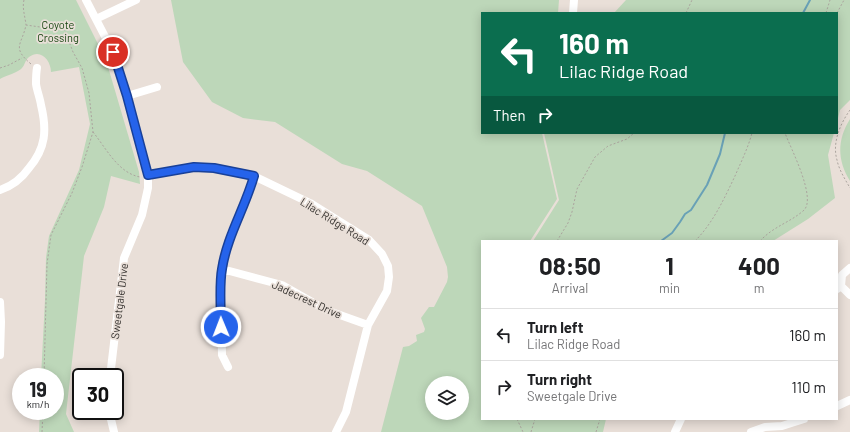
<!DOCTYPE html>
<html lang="en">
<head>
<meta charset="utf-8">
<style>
	:root { --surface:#fff; --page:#f6f6f6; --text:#202124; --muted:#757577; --line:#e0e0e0 }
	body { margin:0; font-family:Barlow,sans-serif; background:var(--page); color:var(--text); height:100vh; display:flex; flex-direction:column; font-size:15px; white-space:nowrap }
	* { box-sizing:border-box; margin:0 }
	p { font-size:13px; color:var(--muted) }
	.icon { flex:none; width:22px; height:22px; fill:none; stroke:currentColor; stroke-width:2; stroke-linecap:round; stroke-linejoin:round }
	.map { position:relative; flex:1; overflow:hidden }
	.drawer { position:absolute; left:481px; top:240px; width:357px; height:180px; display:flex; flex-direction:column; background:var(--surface); border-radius:0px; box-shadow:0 2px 10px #0003 }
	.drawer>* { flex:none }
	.guide { position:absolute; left:481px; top:12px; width:357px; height:122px; border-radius:0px; box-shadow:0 2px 10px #0003; background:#0b6e4f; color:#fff; overflow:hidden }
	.controls { position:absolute; left:425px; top:376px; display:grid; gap:8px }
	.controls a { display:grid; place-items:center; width:44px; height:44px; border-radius:50%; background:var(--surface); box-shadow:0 2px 10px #0003; font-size:20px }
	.speed { position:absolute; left:12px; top:368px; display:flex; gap:8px; font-size:20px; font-weight:700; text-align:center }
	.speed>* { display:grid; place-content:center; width:52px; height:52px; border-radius:50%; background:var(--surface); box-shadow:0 2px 10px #0003; line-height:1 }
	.speed small { font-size:10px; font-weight:400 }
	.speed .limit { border:2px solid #111; border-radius:6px; background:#fff; color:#111 }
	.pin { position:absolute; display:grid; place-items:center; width:34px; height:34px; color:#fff; margin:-17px; border:2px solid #fff; border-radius:50%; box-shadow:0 1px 4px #0007 }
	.me { position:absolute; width:44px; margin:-22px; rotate:359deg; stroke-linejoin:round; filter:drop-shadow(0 0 3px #0008) }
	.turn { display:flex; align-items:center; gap:14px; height:84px; padding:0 12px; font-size:18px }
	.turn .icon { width:52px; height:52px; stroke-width:2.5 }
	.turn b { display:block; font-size:28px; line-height:34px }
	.then { display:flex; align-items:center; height:38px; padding:0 12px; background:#0003; gap:8px; font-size:15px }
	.eta { display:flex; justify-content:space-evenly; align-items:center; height:68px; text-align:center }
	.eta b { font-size:24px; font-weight:700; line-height:28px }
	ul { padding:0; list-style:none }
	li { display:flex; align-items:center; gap:12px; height:52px; padding:0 12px; border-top:1px solid var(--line) }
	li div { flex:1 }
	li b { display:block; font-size:15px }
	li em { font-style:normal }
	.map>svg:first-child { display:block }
	.green { fill:#bdd7b9; fill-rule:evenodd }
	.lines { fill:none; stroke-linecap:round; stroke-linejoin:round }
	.stream { stroke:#69a1b6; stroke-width:2 }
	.path { stroke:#aba49e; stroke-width:1; stroke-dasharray:2 2; stroke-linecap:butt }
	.minor { stroke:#fff; stroke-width:8 }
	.route-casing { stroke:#184099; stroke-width:10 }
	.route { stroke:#2563eb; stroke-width:7 }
	.labels { text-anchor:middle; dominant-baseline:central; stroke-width:3.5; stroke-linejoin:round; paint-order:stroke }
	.park-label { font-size:11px; fill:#194712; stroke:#e9dfd8 }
	.street-label { font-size:11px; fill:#322f2c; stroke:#e9dfd8 }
</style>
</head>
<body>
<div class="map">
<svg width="850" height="432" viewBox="0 0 850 432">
	<rect width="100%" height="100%" fill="#e9dfd8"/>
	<path class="green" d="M0,0h76l30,60 33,112 1,12 -29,-8 -7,31 -20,49 -18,158 8,18h-35l1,-21h15v-34h-14l4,-77 1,-42 3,-22 30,-66 11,-46 -11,-57 -28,5c0,-11 -10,-24 -22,-15 -4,3 -4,8 -7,11 -3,4 -17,8 -22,11z
		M171,0h388l-1,13h-76v120h60l15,66 -27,42h-48v178h124l-3,13h-222l22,-85 6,-1 8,-5 -1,-6 8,-3 1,-3 -4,-11 8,-11h5l13,-25 1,-5 -1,-10 -25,-61 -55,-35 -25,-7 -67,-42 -32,-4 -31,-16 -29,-40zM432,383h30v30h-30z
		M626,0h224v100l-10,10 -3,12v-109h-223z
		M850,119v62c-13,-21 -13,-41 0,-62z
		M544,133h290l-6,22 7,43 -27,21 -35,22h-240l26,-41z"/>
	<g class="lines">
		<path class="stream" d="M803,13l7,-13
			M661,241l11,-8 8,-11 5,-8 6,-4 16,-25 13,-31 5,-21"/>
		<path class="path" d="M24,0c-2,8 1,16 2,25
			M686,13l6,-13
			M826,13l4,-13
			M837,13l7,-13
			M31,64c-20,-17 -9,-19 -5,-39l14,2 13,-4 5,1 7,7 8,21 9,16 7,25 4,39 -11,35 -10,26 -21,42 -4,29 -3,113
			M0,68l9,-3 13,-7
			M850,110c-10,14 -18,33 -13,50 2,10 8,19 13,28
			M93,132c13,16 25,41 47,45
			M557,241l11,-18 4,-11 5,-23 18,-32 13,-11 19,-7 7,-6
			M695,241c18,-18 29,-42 40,-65 6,-14 13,-28 17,-43
			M760,241c14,-15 29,-18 43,-30 15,-11 -13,-64 -18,-78
			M517,419l6,13
			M42,432l1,-21
			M531,432l4,-13
			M596,432l4,-13"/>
		<path class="minor" d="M86,0l27,52 14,44 21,82v10l-6,27 -18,43 -14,119
			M573,13l1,-13
			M96,19l40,-19
			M127,96l30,-9
			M148,175l46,-8 20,1 40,8 56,27 59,37 13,14 6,12 1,11 -2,14 -19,34 -22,87 -10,20
			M0,190c12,-4 22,-12 29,-22 17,-20 18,-38 12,-63 -1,-7 -4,-14 -5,-21 0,-5 0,-11 1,-16
			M222,269l60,16 44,25 42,15
			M841,286l9,9
			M837,289l4,-3 1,-11 8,-7
			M0,302l1,20 -1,33
			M228,367l-6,-12 -1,-42 1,-44 9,-36 20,-45 3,-12
			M837,406l13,-6
			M109,411l5,21
			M675,432l6,-13
			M751,432l14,-5 17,-1 22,-7"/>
	</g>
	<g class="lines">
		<g class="route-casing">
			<path id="route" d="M113,52l14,44 21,79 46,-8 20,1 40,8c-9,32 -27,60 -32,93 -3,16 -1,41 -1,58"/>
		</g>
		<use href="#route" class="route"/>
	</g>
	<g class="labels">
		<g class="park-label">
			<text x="58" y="24">Coyote<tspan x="58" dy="13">Crossing</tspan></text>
		</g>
		<g class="street-label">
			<text transform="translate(335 221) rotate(32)">Lilac Ridge Road</text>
			<text transform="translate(307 299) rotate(25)">Jadecrest Drive</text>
			<text transform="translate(119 301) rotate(-83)">Sweetgale Drive</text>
		</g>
	</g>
</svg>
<div class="controls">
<a><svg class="icon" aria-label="layers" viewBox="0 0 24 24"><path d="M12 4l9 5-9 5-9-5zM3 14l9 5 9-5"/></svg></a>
</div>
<div class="speed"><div>19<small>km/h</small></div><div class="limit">30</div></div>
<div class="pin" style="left:113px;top:52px;background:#d93025"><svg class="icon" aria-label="arrive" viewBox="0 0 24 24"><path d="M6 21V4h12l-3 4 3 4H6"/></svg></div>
<svg class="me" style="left:221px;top:327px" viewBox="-20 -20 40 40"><circle r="17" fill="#2563eb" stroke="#fff" stroke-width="3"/><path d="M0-11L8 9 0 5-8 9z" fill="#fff"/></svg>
<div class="guide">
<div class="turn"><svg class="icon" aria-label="left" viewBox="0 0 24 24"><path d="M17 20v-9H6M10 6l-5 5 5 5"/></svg><div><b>160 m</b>Lilac Ridge Road</div></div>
<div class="then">Then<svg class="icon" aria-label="right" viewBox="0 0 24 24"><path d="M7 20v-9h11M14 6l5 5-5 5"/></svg></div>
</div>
<section class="drawer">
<div class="eta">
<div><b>08:50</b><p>Arrival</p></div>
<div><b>1</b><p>min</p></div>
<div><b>400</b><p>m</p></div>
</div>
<ul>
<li><svg class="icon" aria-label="left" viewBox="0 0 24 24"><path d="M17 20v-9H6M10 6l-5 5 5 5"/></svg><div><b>Turn left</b><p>Lilac Ridge Road</p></div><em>160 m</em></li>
<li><svg class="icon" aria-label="right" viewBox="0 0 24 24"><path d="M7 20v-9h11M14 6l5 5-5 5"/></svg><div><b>Turn right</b><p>Sweetgale Drive</p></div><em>110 m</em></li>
</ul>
</section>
</div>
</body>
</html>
